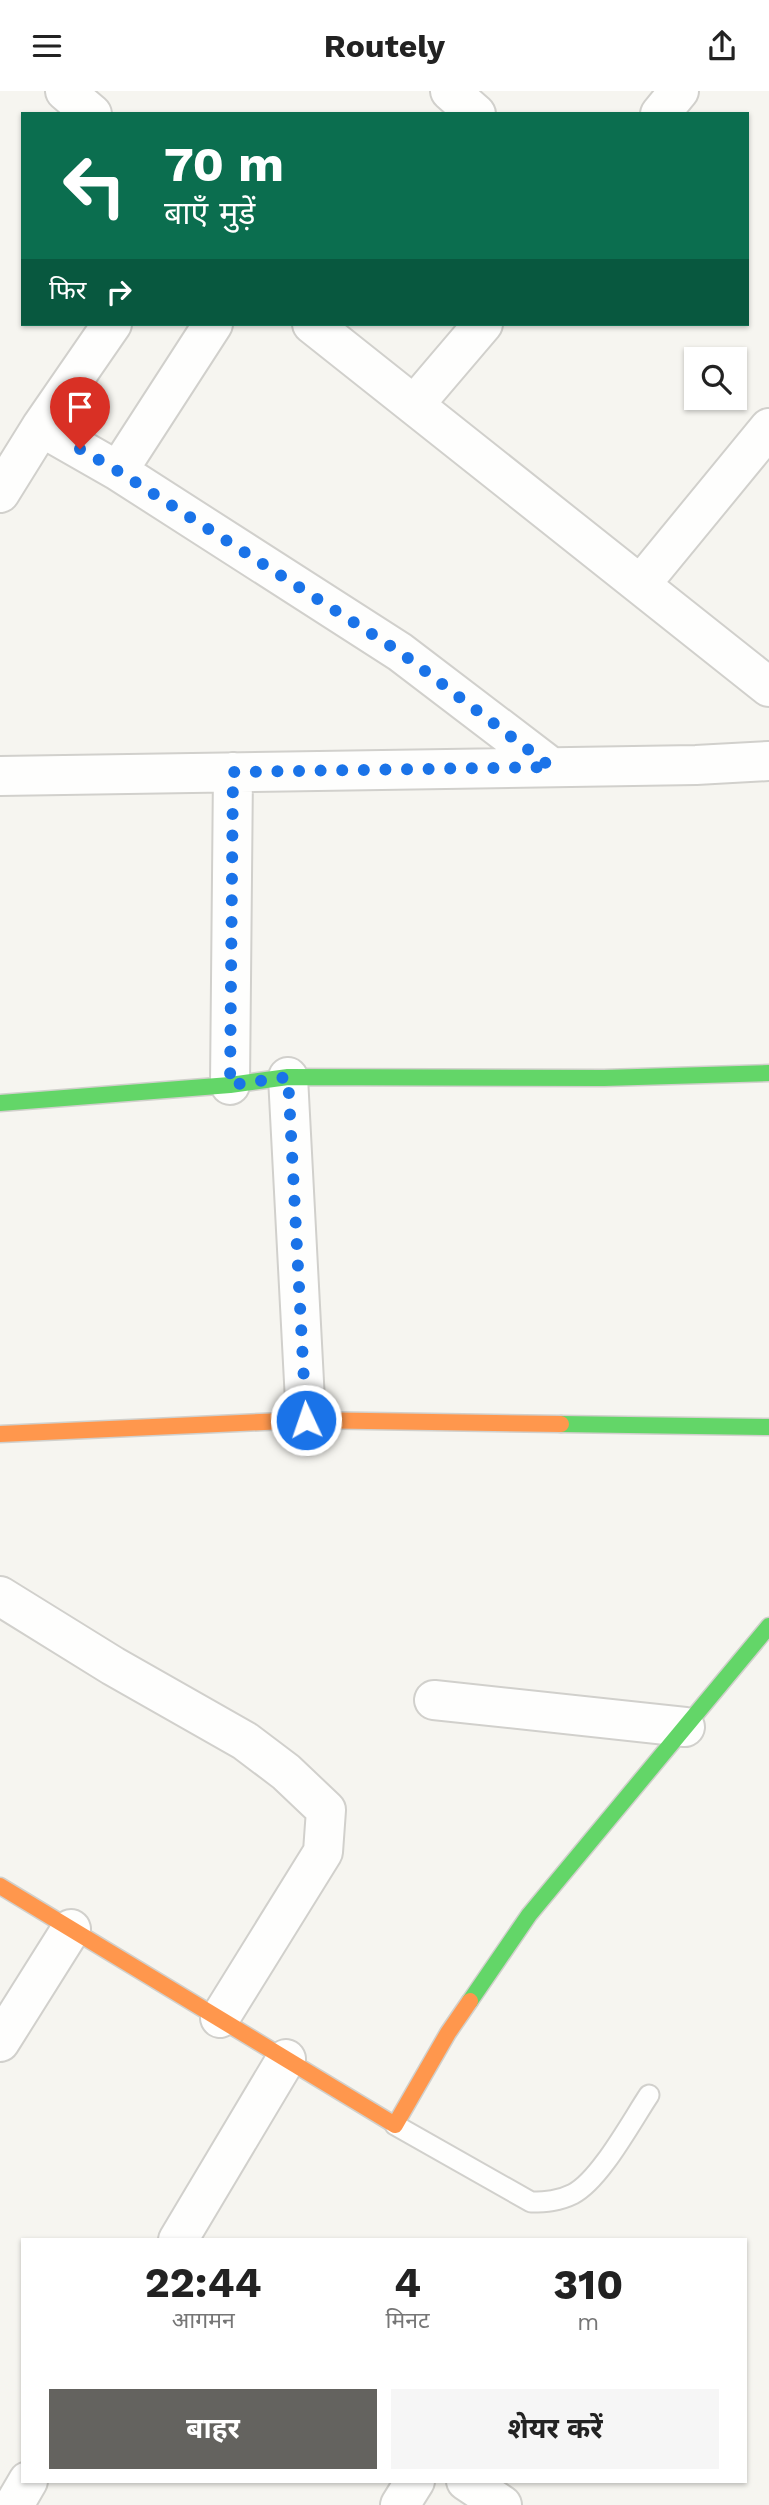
<!DOCTYPE html>
<html lang="hi">
<head>
<meta charset="utf-8">
<style>
	:root { --surface:#fff; --page:#f6f6f6; --text:#222; --muted:#767676; --accent:#64635f }
	body { margin:0; font-family:"Work Sans","Noto Sans Devanagari",sans-serif; background:var(--page); color:var(--text); height:100vh; display:flex; flex-direction:column; font-size:26px; white-space:nowrap }
	* { box-sizing:border-box; margin:0 }
	p { font-size:23px; color:var(--muted) }
	.icon { flex:none; width:38px; height:38px; fill:none; stroke:currentColor; stroke-width:2; stroke-linecap:round; stroke-linejoin:round }
	.map { position:relative; flex:1; overflow:hidden }
	.panel { position:absolute; left:21px; top:2147px; width:726px; height:245px; display:flex; flex-direction:column; background:var(--surface); border-radius:0px; box-shadow:0 2px 5px #0004 }
	.panel>* { flex:none }
	.banner { position:absolute; left:21px; top:21px; width:728px; height:214px; border-radius:0px; box-shadow:0 2px 5px #0004; background:#0b6e4f; color:#fff; overflow:hidden }
	.tools { position:absolute; left:684px; top:256px; display:grid; gap:14px }
	.tools a { display:grid; place-items:center; width:63px; height:63px; border-radius:0px; background:var(--surface); box-shadow:0 2px 5px #0004; font-size:35px }
	.pin { position:absolute; display:grid; place-items:center; width:60px; height:60px; color:#fff; margin:-72px -30px; border-radius:50% 50% 50% 0; rotate:-45deg; box-shadow:0 0 7px #0007 }
	.pin .icon { rotate:45deg }
	.me { position:absolute; width:77px; margin:-38px; rotate:357deg; stroke-linejoin:round; filter:drop-shadow(0 0 5px #0008) }
	.turn { display:flex; align-items:center; gap:24px; height:147px; padding:0 28px; font-size:32px }
	.turn .icon { width:91px; height:91px; stroke-width:2.5 }
	.turn b { display:block; font-size:49px; line-height:60px }
	.then { display:flex; align-items:center; height:66px; padding:0 28px; background:#0003; gap:14px; font-size:26px }
	.eta { display:flex; justify-content:space-evenly; align-items:center; height:119px; text-align:center }
	.eta b { font-size:42px; font-weight:700; line-height:49px }
	.action { display:flex; gap:14px; margin-top:auto; padding:14px 28px }
	.action a { flex:1; height:80px; border-radius:0px; background:var(--accent); color:#fff; font-size:28px; font-weight:700; line-height:80px; text-align:center }
	.action a+a { background:var(--page); color:var(--text) }
	header { display:flex; justify-content:space-between; align-items:center; height:91px; padding:0 28px; background:var(--surface); font-size:32px; font-weight:700 }
	.map>svg:first-child { display:block }
	.lines { fill:none; stroke-linecap:round; stroke-linejoin:round }
	.lane-casing { stroke:#d1d0cc; stroke-width:23 }
	.street-casing { stroke:#d1d0cc; stroke-width:42 }
	.fast-casing { stroke:#d1d0cc; stroke-width:19 }
	.slow-casing { stroke:#d1d0cc; stroke-width:19 }
	.lane { stroke:#fefefd; stroke-width:19 }
	.street { stroke:#fefefd; stroke-width:38 }
	.fast { stroke:#63d668; stroke-width:16 }
	.slow { stroke:#ff974d; stroke-width:16 }
	.route { stroke:#1a73e8; stroke-width:12; stroke-dasharray:0 21.6 }
</style>
</head>
<body>
<header><svg class="icon" aria-label="menu" viewBox="0 0 24 24"><path d="M4 6h16M4 12h16M4 18h16"/></svg>Routely<svg class="icon" aria-label="share" viewBox="0 0 24 24"><path d="M12 15V3M7 8l5-5 5 5M5 13v7h14v-7"/></svg></header>
<div class="map">
<svg width="769" height="2414" viewBox="0 0 769 2414">
	<rect width="100%" height="100%" fill="#f6f5f0"/>
	<g class="lines">
		<g class="lane-casing">
			<path id="lane" d="M395,2034l136,77c15,0 28,-1 42,-8 27,-14 58,-72 76,-99"/>
		</g>
		<g class="street-casing">
			<path id="street" d="M65,0l27,23
				M450,0l26,23
				M660,23l19,-23
				M312,233l457,363
				M414,314l69,-81
				M41,336l77,44 282,181 151,115
				M118,380l95,-147
				M0,402l41,-66 71,-103
				M641,493l128,-156
				M0,685l696,-11 73,-4
				M288,986l18,343
				M230,994l3,-313
				M0,1505l113,70 132,75 41,31 40,38 -3,42 -103,166
				M434,1609l251,27
				M0,1951l71,-113
				M178,2149l108,-181
				M466,2390l36,24
				M14,2414l14,-24
				M400,2414l15,-24"/>
		</g>
		<g class="fast-casing">
			<path id="fast" d="M0,1012l230,-18 58,-8 316,1 165,-5
				M561,1333l208,3
				M470,1910l59,-86 240,-289"/>
		</g>
		<g class="slow-casing">
			<path id="slow" d="M0,1343l306,-14 255,4
				M0,1795l395,239 53,-92 22,-32"/>
		</g>
		<use href="#lane" class="lane"/>
		<use href="#street" class="street"/>
		<use href="#fast" class="fast"/>
		<use href="#slow" class="slow"/>
	</g>
	<g class="lines">
		<path class="route" d="M80,358l38,22 282,181 151,115 -318,5 -3,313 58,-8 18,343"/>
	</g>
</svg>
<div class="tools">
<a><svg class="icon" aria-label="search" viewBox="0 0 24 24"><circle cx="10" cy="10" r="6"/><path d="M15 15l6 6"/></svg></a>
</div>
<div class="pin" style="left:80px;top:358px;background:#d93025"><svg class="icon" aria-label="arrive" viewBox="0 0 24 24"><path d="M6 21V4h12l-3 4 3 4H6"/></svg></div>
<svg class="me" style="left:306px;top:1329px" viewBox="-20 -20 40 40"><circle r="17" fill="#1a73e8" stroke="#fff" stroke-width="3"/><path d="M0-11L8 9 0 5-8 9z" fill="#fff"/></svg>
<div class="banner">
<div class="turn"><svg class="icon" aria-label="left" viewBox="0 0 24 24"><path d="M17 20v-9H6M10 6l-5 5 5 5"/></svg><div><b>70 m</b>बाएँ मुड़ें</div></div>
<div class="then">फिर<svg class="icon" aria-label="right" viewBox="0 0 24 24"><path d="M7 20v-9h11M14 6l5 5-5 5"/></svg></div>
</div>
<section class="panel">
<div class="eta">
<div><b>22:44</b><p>आगमन</p></div>
<div><b>4</b><p>मिनट</p></div>
<div><b>310</b><p>m</p></div>
</div>
<div class="action"><a>बाहर</a><a>शेयर करें</a></div>
</section>
</div>
</body>
</html>
